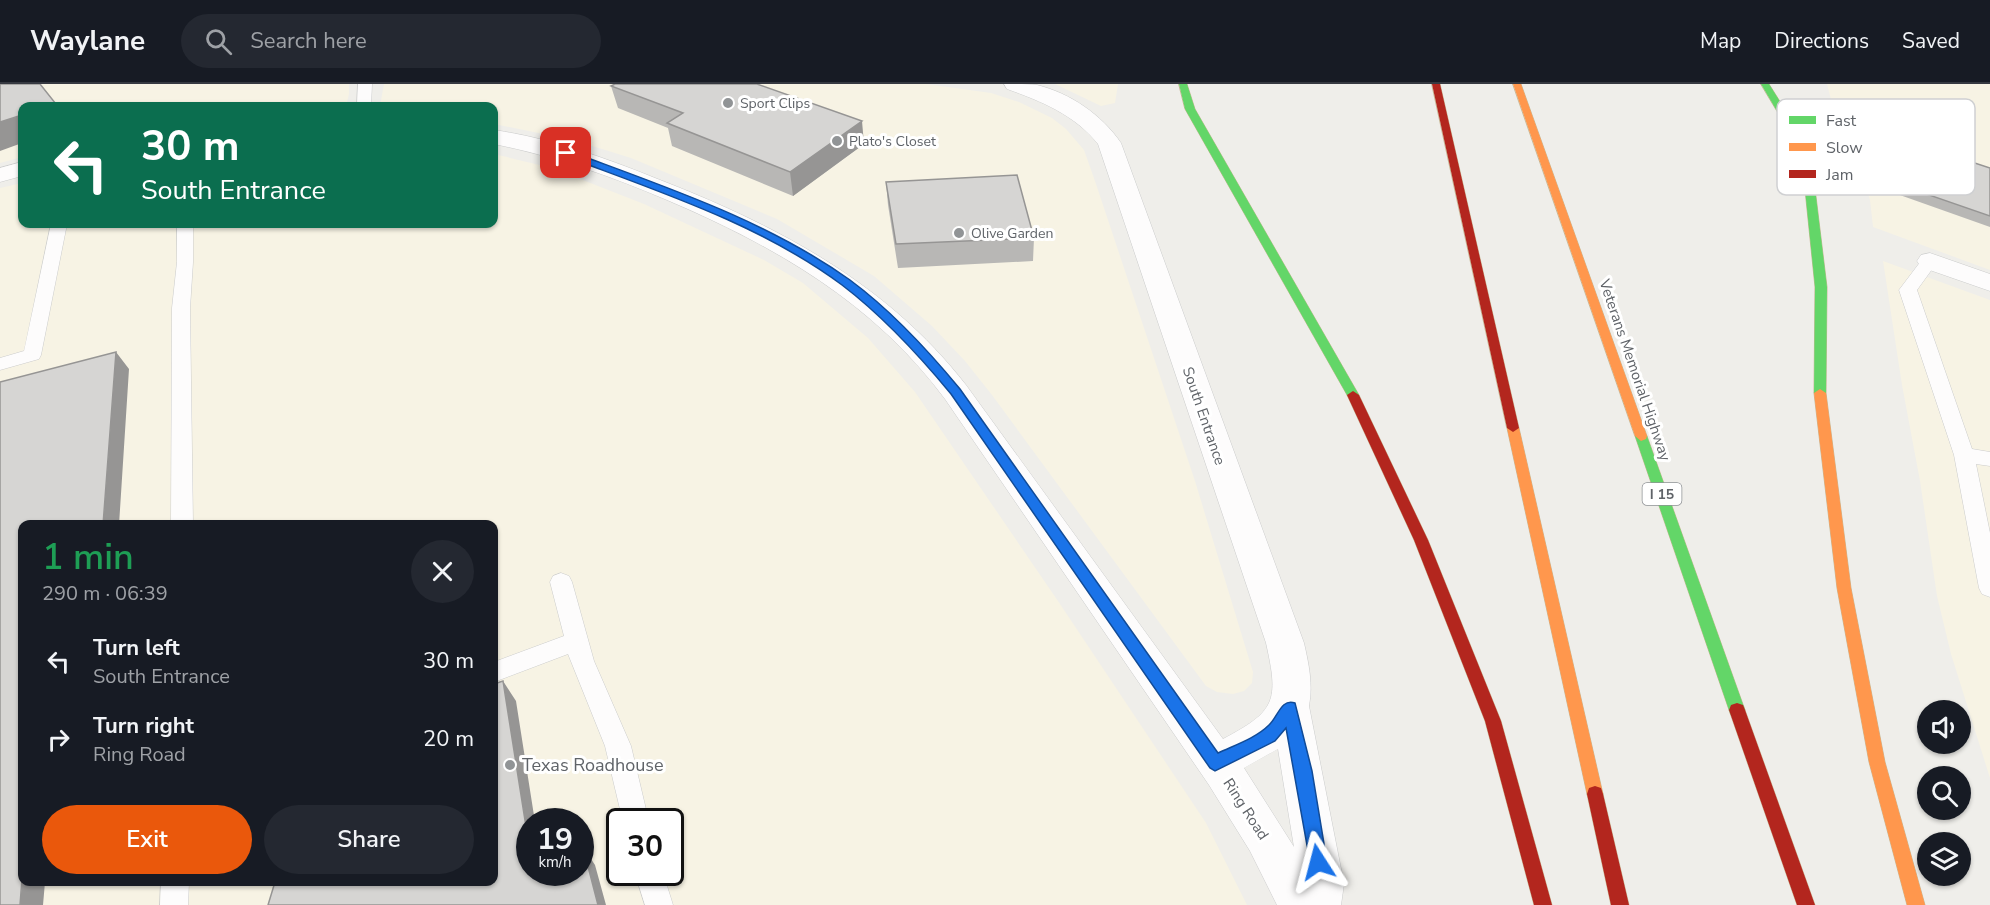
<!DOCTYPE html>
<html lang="en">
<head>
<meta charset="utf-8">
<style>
	:root { --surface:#171b24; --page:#242831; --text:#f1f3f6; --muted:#9ea1a6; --line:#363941; --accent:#ea580c }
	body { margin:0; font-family:"Nunito Sans",sans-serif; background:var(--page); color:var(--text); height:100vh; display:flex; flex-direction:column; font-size:22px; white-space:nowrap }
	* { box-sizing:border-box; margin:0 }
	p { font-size:20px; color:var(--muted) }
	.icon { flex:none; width:33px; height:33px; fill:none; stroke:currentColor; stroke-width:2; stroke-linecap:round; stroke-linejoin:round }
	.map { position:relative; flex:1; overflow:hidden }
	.sheet { position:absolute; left:18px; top:436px; width:480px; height:366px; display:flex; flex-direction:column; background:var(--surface); border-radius:12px; box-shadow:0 2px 4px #0004 }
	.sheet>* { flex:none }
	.banner { position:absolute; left:18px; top:18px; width:480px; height:126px; border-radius:12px; box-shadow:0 2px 4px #0004; background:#0b6e4f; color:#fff; overflow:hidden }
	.buttons { position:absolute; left:1917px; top:616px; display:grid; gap:12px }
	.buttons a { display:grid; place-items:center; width:54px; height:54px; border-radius:50%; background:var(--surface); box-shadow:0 2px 4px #0004; font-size:30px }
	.speed { position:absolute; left:516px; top:724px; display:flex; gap:12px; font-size:30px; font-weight:700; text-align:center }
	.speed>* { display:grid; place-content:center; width:78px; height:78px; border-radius:50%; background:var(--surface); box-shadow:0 2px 4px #0004; line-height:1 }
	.speed small { font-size:15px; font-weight:400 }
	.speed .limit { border:3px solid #111; border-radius:9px; background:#fff; color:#111 }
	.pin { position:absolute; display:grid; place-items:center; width:51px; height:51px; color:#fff; margin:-26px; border-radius:12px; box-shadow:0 3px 9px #0006 }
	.me { position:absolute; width:66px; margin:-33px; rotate:351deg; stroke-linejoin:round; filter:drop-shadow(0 0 4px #0008) }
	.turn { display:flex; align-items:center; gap:21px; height:126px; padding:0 24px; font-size:27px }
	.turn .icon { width:78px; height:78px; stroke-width:2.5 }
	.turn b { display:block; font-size:42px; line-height:51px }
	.round { display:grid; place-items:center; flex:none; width:63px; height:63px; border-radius:32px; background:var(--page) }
	.summary { display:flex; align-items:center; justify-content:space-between; height:102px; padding:0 24px }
	h1 { font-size:36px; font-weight:600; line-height:45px; color:#1e9e55 }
	.cta { display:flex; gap:12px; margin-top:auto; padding:12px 24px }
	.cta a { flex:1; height:69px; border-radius:36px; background:var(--accent); color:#fff; font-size:24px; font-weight:600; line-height:69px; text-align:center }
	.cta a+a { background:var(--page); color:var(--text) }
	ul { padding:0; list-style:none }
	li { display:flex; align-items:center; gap:18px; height:78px; padding:0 24px }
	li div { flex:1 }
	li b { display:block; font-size:22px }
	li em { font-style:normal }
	header { display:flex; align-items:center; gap:36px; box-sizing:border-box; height:84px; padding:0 30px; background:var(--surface); border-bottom:2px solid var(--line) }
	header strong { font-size:28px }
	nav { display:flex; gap:33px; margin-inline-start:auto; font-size:21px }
	.search { width:420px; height:54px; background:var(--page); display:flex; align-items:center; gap:15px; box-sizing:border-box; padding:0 21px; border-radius:33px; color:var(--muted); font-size:22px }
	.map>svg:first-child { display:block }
	.commercial { fill:#f7f3e4; fill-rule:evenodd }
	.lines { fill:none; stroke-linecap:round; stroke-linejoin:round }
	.lane-casing { stroke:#cbcccc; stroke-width:1 }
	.street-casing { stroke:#cbcccc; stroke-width:1 }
	.fast-casing { stroke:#c8b996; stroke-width:1 }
	.slow-casing { stroke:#c8b996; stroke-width:1 }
	.jam-casing { stroke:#c8b996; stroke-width:1 }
	.lane { fill:#fdfcfc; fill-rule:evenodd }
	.street { fill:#fdfcfc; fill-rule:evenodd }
	.fast { fill:#63d668; fill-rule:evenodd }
	.slow { fill:#ff974d; fill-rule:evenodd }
	.jam { fill:#b3261e; fill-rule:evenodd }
	.wall { fill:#b8b7b5 }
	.shaded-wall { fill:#969594 }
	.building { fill:#d6d5d3; stroke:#969594; stroke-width:1.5 }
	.route { fill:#1a73e8; stroke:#114b97; stroke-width:1.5 }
	.poi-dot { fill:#919496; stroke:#fff; stroke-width:2 }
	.labels { text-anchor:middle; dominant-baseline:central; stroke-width:6; stroke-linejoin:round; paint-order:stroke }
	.far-poi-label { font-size:14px; fill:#5f6368; stroke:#fff; text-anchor:start }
	.shield { fill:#fff; stroke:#8f9295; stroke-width:1.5 }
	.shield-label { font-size:14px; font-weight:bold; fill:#5f6368 }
	.street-label { font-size:15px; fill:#5f6368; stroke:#fff }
	.near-poi-label { font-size:18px; fill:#5f6368; stroke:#fff; text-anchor:start }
	.key { fill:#fff; stroke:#cfd0d2; stroke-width:1.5 }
	.key-label { font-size:16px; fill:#5f6368 }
</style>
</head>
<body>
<header>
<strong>Waylane</strong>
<div class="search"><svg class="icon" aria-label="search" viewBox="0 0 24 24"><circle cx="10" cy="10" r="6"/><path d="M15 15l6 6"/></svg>Search here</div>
<nav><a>Map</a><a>Directions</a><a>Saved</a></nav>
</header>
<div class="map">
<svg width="1990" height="821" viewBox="0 0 1990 821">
	<rect width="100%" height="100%" fill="#efeeea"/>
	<path class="commercial" d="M0,0h349v10l-3,12h-324v51l-22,6z
		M384,0h542l65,9 28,9 33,16 14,11 18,21 11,31 100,300 58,191 -1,11 -8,8 -11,3 -16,-2 -11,-6 -214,-291 -27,-34 -33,-35 -58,-50 -97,-57 -146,-61 -58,-18 -79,-16v-18h-114z
		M1055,0h63l-3,19 -14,3z
		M1827,0h163v186l-117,-43 -3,-27 -12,-42 -23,-43z
		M494,70l58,14 92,36 120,56 39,23 65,55 47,54 145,212 146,219 41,82h-1247v-717l22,-5v41h472zM22,441h472v357h-472zM530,738h50v51h-50zM620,738h50v51h-50z
		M1883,177l107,39v478l-39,-124 -14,-58 -17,-115 -18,-96z"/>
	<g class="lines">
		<g class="lane-casing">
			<path id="lane" d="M358,0h14l-1,22h-14z
				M51,140h16l-26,131 -2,4 -39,11v-12l24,-7z
				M177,140h16v38l-3,46 3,217h-22l1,-217 5,-46z
				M1930,172l6,1 2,4 -21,29 55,159 18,3v14l-14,-2 14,69v64l-8,-3 -3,-6 -25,-133 -55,-165 25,-33z
				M561,489l8,3 3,6 22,79 37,85 18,76h-26l-18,-76 -37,-92 -74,28v-20l70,-26 -14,-54 3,-6z
				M635,789h28l10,32h-28z
				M161,798h28l-1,23h-28z"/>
		</g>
		<g class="street-casing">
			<path id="street" d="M1004,0c10,0 23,0 33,1 33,8 65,30 84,58l183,500c5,22 9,41 5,63l35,178 -3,21h-64l-27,-54 -41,-66 -264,-386c-71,-96 -170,-153 -278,-199 -56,-24 -113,-44 -173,-56v-14c55,8 109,27 161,48 119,46 231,104 311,207l257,354c53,-28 56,-38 43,-96l-168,-499c-23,-29 -57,-43 -91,-55zM1278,665l16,98 -50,-79z
				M22,78v14l-22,6v-14z
				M1930,169l60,21v17l-69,-24 -4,-6 4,-6z"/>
		</g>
		<g class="fast-casing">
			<path id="fast" d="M1179,0h8l8,25 164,286 -2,3 -4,1 -6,-4 -162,-286z
				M1761,0h8l32,51 13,45 13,107 -1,106 -6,4 -6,-4 1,-106 -11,-107 -13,-45z
				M1641,347l6,5 98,274 -2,5 -6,2 -6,-2 -2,-5 -94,-274z"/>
		</g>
		<g class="slow-casing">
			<path id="slow" d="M1513,0h8l126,352 -1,3 -5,2 -6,-5z
				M1820,305l6,4 25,195 34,174 40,143h-18l-38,-143 -32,-174 -23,-195z
				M1513,340l6,4 84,366 -2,6 -6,2 -6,-2 -2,-6 -80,-366z"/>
		</g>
		<g class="jam-casing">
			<path id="jam" d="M1432,0h8l79,344 -6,4 -6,-4z
				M1353,307l6,4 69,145 73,181 51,184h-18l-49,-184 -71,-181 -67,-145z
				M1737,619l6,2 2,5 70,195h-18l-68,-195 2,-5z
				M1595,702l6,2 2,6 26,111h-18l-24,-111 2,-6z"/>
		</g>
		<use href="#lane" class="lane"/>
		<use href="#street" class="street"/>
		<use href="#fast" class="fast"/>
		<use href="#slow" class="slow"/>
		<use href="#jam" class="jam"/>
	</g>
	<path class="wall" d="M611,2l253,58 -71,52 -121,-50 -4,-18 -50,-20z
		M1917,60l73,24v59l-93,-33 6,-7 -13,-5z
		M886,98l148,56 -1,23 -135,7 -10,-63z"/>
	<path class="shaded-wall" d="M22,31v28l-22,8v-29z
		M862,37l2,23 -71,52 -3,-24z
		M116,268l13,17 -10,156h-16z
		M503,597l13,20 19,121h-5v30z
		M583,763l12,18 11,40h-8z
		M22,798h23l-2,23h-23z"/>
	<path class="building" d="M0,0h40l16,20 -7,2h-27v9l-22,7z
		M615,0h142l105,37 -72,51 -123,-49 16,-10 -72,-27z
		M1917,60l73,24v48l-87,-30 6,-8 -14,-4z
		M1017,91l17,63 -138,6 -10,-62z
		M116,268l-13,173h-81v354l-2,26h-20v-523z
		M503,597l27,171v21h50v-25l3,-1 15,58h-330l7,-23h219v-198z"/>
	<path class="route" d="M562,67h7c96,36 197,69 281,129 42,31 77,69 110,109l258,364c17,-8 38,-15 51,-28 9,-8 12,-27 26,-22l17,68 15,91 -2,6 -7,3 -6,-3 -2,-6 -24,-134 -11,13 -60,30 -5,-3 -259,-374c-33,-40 -67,-77 -109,-109 -82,-61 -185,-94 -280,-130z"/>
	<g class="poi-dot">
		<circle cx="728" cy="19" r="6"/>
		<circle cx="837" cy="57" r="6"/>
		<circle cx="959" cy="149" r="6"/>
		<circle cx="510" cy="681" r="6"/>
	</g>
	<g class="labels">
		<g class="far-poi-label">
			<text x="740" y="19">Sport Clips</text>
			<text x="849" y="57">Plato's Closet</text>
			<text x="971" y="149">Olive Garden</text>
		</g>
		<rect class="shield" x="1642.5" y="399" width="39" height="22" rx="4.5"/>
		<g class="shield-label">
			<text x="1662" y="410">I 15</text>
		</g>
		<g class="street-label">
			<text transform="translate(1635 286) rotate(71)">Veterans Memorial Highway</text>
			<text transform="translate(1204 332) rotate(71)">South Entrance</text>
			<text transform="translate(1246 725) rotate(57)">Ring Road</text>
		</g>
		<g class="near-poi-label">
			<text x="522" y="681">Texas Roadhouse</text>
		</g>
	</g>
	<rect x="1777" y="15" width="198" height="96" rx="9" class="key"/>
	<rect x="1789" y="32" width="27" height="8" fill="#63d668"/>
	<rect x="1789" y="59" width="27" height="8" fill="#ff974d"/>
	<rect x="1789" y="86" width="27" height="8" fill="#b3261e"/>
	<g class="key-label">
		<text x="1826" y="42">Fast</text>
		<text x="1826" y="69">Slow</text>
		<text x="1826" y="96">Jam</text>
	</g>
</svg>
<div class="buttons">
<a><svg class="icon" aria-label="sound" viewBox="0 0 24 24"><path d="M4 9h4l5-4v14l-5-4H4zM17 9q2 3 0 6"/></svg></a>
<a><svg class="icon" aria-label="search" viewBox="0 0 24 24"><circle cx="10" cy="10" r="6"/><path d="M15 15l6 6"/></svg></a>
<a><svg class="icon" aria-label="layers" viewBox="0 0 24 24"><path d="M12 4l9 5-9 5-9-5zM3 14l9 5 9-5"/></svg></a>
</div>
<div class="speed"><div>19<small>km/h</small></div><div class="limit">30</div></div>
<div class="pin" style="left:566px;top:69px;background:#d93025"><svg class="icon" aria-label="arrive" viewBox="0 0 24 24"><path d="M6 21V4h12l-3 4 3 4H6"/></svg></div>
<svg class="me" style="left:1318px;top:778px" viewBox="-20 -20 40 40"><path d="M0-17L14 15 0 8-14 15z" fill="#1a73e8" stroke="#fff" stroke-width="4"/></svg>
<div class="banner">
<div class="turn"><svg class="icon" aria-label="left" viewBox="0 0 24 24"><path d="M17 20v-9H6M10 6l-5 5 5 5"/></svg><div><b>30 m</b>South Entrance</div></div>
</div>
<section class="sheet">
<div class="summary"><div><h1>1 min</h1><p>290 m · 06:39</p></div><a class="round"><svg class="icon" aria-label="close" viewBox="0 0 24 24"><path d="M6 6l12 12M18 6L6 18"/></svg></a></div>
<ul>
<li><svg class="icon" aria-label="left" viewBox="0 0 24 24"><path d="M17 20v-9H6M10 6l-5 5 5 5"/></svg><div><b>Turn left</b><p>South Entrance</p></div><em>30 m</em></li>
<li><svg class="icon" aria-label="right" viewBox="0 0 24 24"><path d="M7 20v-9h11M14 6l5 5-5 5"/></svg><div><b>Turn right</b><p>Ring Road</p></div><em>20 m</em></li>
</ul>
<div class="cta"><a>Exit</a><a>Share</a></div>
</section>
</div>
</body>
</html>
